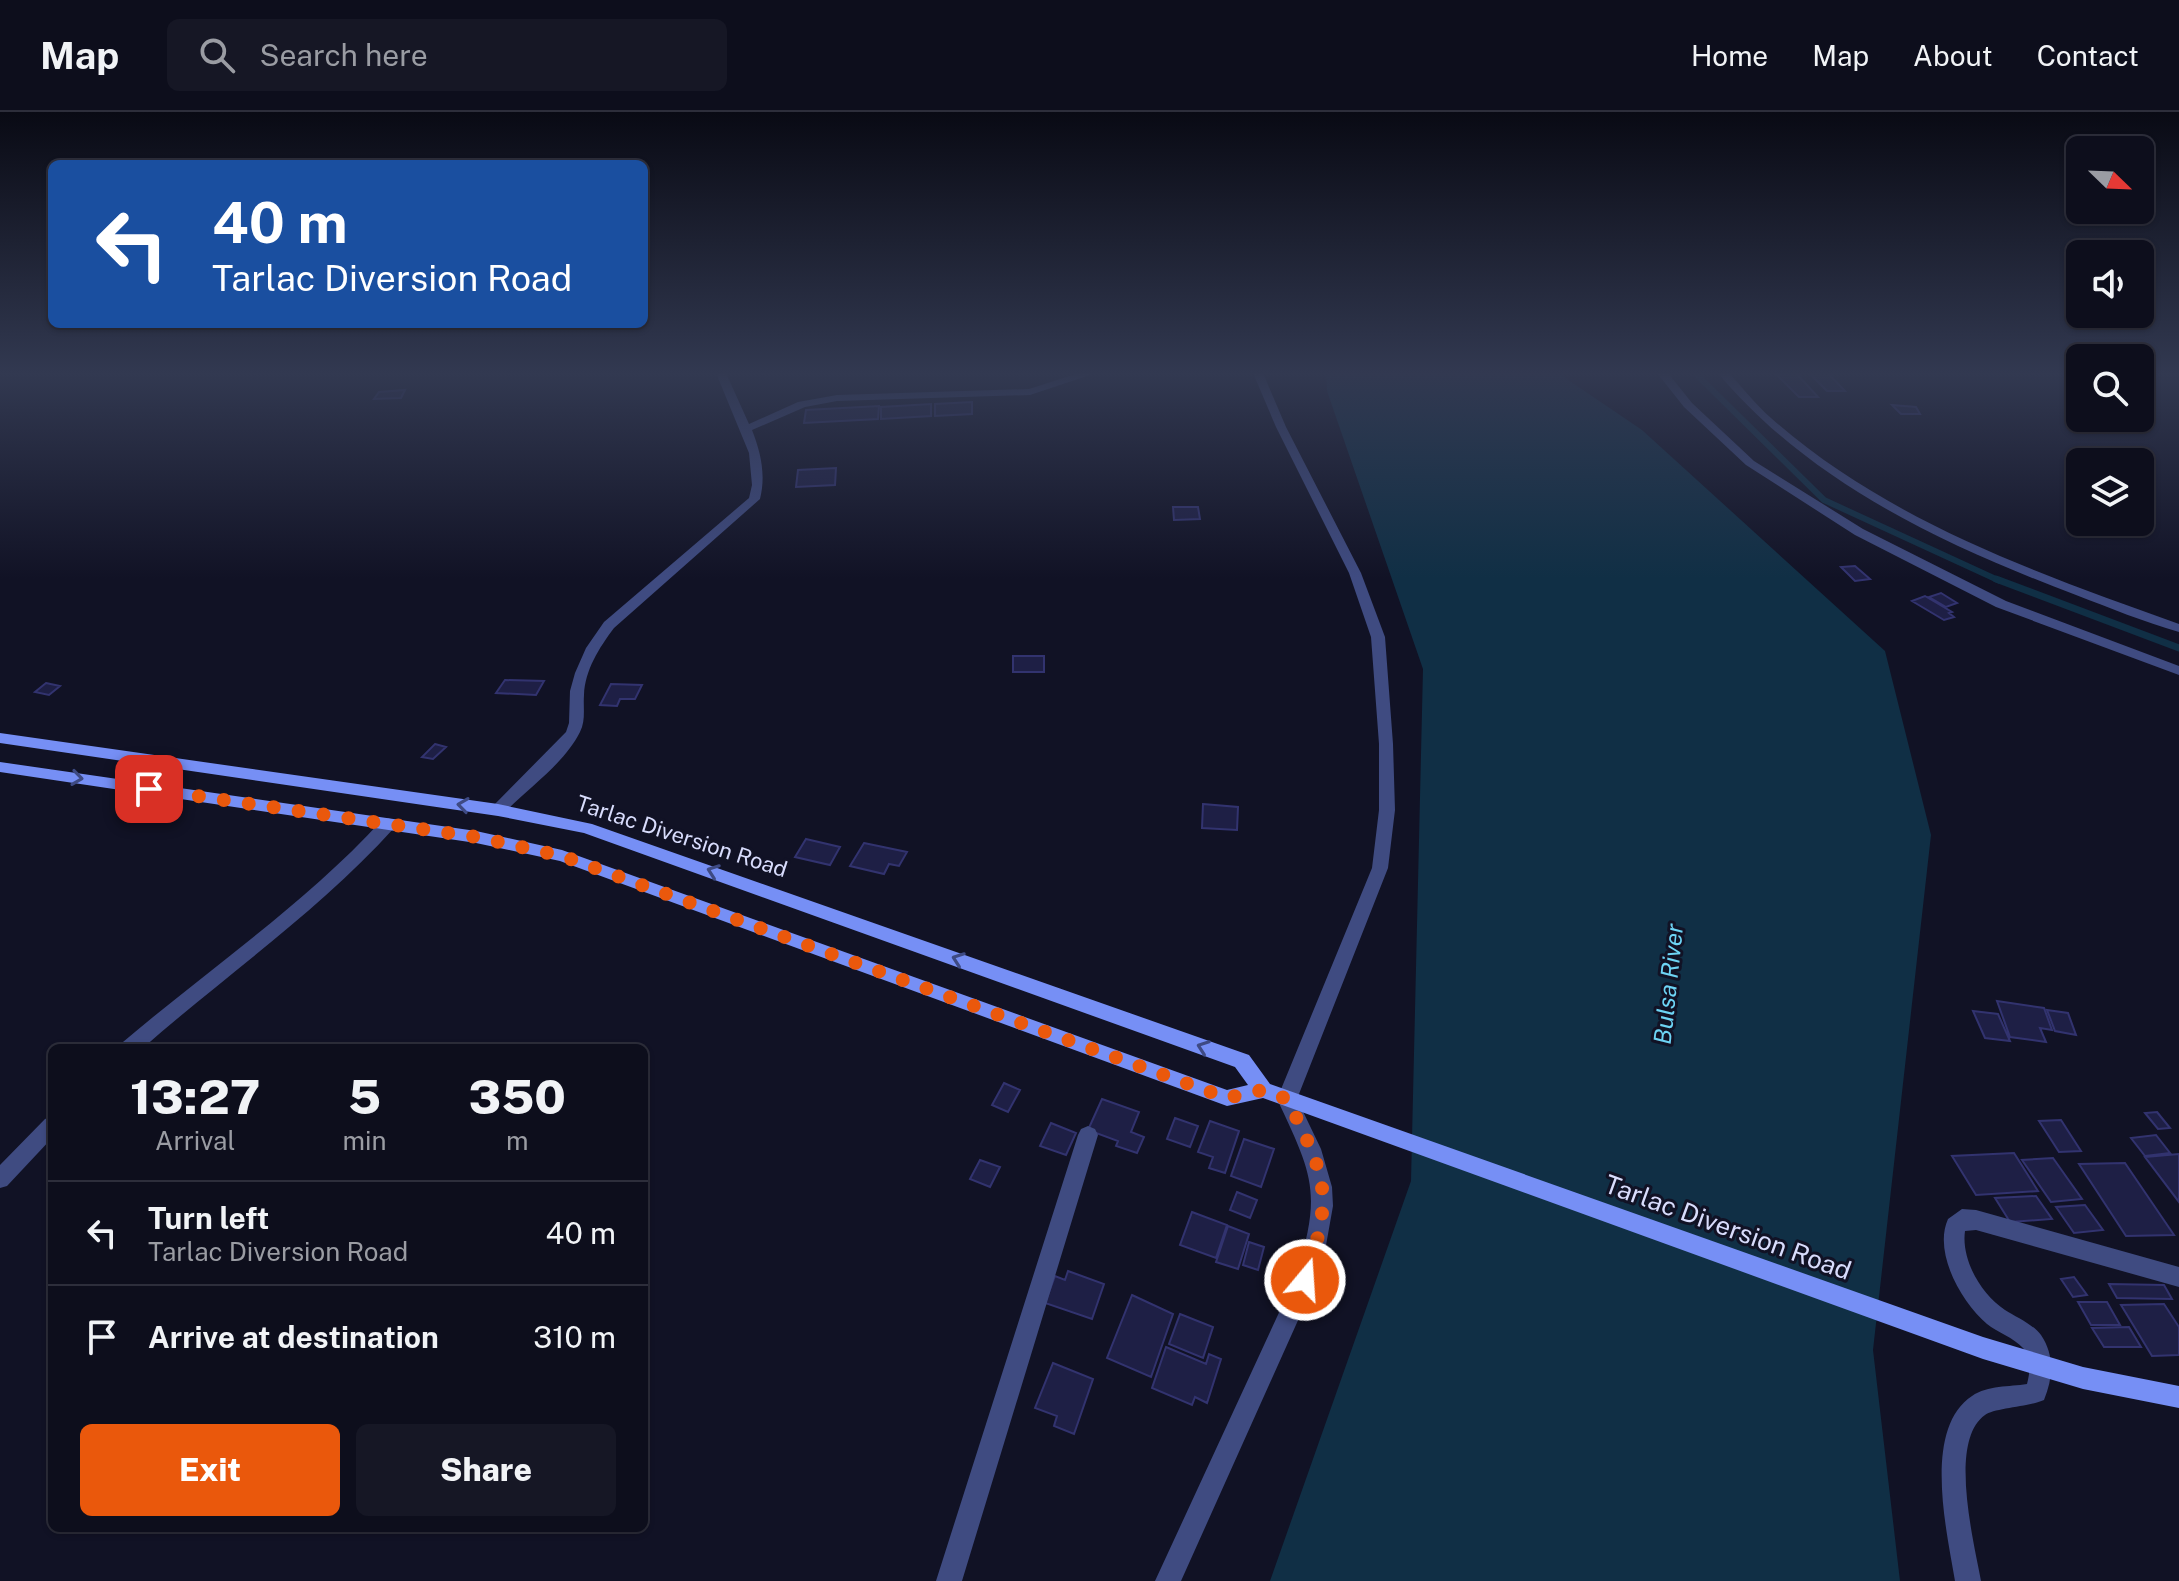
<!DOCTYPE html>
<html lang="en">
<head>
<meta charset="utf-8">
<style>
	:root { --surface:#0d0e1c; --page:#161725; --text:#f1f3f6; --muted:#9a9ca3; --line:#2d2e3b; --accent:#ea580c }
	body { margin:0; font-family:"Public Sans",sans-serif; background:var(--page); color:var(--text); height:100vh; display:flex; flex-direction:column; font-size:30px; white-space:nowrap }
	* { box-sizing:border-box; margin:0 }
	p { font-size:26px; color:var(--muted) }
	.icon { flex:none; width:44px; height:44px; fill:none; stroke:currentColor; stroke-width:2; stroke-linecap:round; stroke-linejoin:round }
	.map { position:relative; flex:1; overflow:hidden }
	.side { position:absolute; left:48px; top:932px; width:600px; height:488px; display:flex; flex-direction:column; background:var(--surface); border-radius:12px; box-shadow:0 2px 6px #0004,0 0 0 2px var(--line) }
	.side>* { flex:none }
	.top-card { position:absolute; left:48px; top:48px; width:600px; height:168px; border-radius:12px; box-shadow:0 2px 6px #0004,0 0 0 2px var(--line); background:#1a4fa0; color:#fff; overflow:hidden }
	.needle { width:52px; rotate:113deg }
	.buttons { position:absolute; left:2066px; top:24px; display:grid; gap:16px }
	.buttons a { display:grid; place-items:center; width:88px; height:88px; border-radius:12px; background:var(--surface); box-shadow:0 2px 6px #0004,0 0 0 2px var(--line); font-size:40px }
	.pin { position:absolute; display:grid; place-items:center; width:68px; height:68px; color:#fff; margin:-34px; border-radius:16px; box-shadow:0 4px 12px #0006 }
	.me { position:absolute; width:88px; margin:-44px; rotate:18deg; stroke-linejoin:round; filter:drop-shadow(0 0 6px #0008) }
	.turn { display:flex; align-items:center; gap:28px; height:168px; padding:0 32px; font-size:36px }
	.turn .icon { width:104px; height:104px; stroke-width:2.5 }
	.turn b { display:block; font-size:56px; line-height:68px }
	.eta { display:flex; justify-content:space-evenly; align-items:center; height:136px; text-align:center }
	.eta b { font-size:48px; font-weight:800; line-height:56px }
	.primary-button { display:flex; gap:16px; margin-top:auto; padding:16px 32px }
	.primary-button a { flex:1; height:92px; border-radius:12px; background:var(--accent); color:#fff; font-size:32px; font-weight:800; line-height:92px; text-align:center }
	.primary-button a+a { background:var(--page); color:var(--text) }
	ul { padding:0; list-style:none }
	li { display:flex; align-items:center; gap:24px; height:104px; padding:0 32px; border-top:2px solid var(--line) }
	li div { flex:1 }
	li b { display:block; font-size:30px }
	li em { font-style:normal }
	header { display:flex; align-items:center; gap:48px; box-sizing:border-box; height:112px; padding:0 40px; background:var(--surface); border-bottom:2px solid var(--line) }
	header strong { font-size:38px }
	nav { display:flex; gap:44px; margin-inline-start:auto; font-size:28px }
	.search { width:560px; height:72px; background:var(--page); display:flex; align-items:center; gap:20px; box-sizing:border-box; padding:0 28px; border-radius:12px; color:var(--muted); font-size:30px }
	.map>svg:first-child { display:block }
	.water { fill:#102f45 }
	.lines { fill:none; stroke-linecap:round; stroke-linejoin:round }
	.stream-far1 { stroke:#102f45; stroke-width:6 }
	.stream { stroke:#102f45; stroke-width:7 }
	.building { fill:#1e1f45; stroke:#32336f; stroke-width:2 }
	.street { fill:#3f4b81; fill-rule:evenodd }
	.secondary { fill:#768ff5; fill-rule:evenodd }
	.oneway { stroke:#3e4a83 }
	.route { stroke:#ea580c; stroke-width:14; stroke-dasharray:0 25.2 }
	.labels { text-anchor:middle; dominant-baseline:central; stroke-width:6; stroke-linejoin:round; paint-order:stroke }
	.street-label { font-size:22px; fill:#d8dcfc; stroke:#111225 }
	.water-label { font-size:24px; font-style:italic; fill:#6dd4f5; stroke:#111225 }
	.near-street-label { font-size:26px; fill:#d8dcfc; stroke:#111225 }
</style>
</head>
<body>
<header>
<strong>Map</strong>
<div class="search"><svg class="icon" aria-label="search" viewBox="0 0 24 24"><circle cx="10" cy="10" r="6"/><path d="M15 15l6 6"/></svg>Search here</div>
<nav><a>Home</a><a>Map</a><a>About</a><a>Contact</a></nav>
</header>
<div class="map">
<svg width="2179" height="1469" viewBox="0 0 2179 1469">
	<rect width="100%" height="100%" fill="#111225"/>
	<path class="water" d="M1326,261h232l84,57 243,221 46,184 -58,515 27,231h-630l141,-400 12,-512 -96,-278z"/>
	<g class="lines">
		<path class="stream-far1" d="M1695,261l129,127 176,81"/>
		<path class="stream" d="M1996,467l183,69"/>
	</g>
	<path class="building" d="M1796,261l22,24h-19l-23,-23z
		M1809,261h19l17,18h-18z
		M405,278l-4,8 -27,1 5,-7z
		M972,290v12l-37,2v-12z
		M931,292v12l-50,3v-12z
		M1892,293l24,2 4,7h-19z
		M879,294l-1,13 -74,4 2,-13z
		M836,356l-1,17 -39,2 2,-17z
		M1173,395h25l2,12 -26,1z
		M1855,454l15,13 -15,2 -14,-14z
		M1941,481l16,10 -11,4 -17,-10z
		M1925,484l27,16 -3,1 5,4 -10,3 -32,-19z
		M1013,544h31v16h-31z
		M505,568l39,1 -8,14 -40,-2z
		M46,571l14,3 -11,9 -14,-3z
		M611,572l31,1 -7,14h-15l-3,7 -17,-1z
		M435,632l11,3 -13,12 -11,-2z
		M1203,692l35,3 -1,23 -35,-2z
		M806,727l34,8 -10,18 -35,-8z
		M864,731l43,9 -8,14 -10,-2 -5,10 -34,-8z
		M1997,889l47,7 8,22 -12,-2 6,14 -36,-5z
		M2047,898l21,3 8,22 -21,-4z
		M1973,899l25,3 12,27 -25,-3z
		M1004,971l16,7 -12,22 -16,-7z
		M1102,987l37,13 -8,20 13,5 -7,16 -21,-7 2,-5 -30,-11z
		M2157,1000l13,16 -12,1 -13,-16z
		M1175,1006l23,8 -8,21 -23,-8z
		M2061,1008l20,31 -22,1 -20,-31z
		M1210,1009l29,10 -14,42 -16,-5 4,-11 -15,-5z
		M1051,1011l25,10 -10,22 -26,-9z
		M2156,1023l14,18 -25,3 -14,-18z
		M1244,1027l30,10 -13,38 -30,-11z
		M2014,1041l24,38 -62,4 -24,-39z
		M2179,1042v48l-34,-45z
		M2053,1046l29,41 -31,3 -29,-42z
		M980,1048l20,7 -10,20 -20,-8z
		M2125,1051l49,72 -48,1 -47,-72z
		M1237,1080l20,8 -7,18 -20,-8z
		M2036,1084l16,23 -42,3 -15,-24z
		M2085,1093l18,25 -29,3 -18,-26z
		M1192,1100l35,13 -11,33 -36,-13z
		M1228,1114l21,8 -11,35 -22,-7z
		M1249,1130l15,5 -6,23 -15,-5z
		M1068,1159l36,13 -12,35 -47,-16 10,-27 10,4z
		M2074,1165l13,18 -14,2 -12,-18z
		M2109,1172l55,1 8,14 -55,-1z
		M1132,1183l41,19 -22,63 -44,-19z
		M2078,1190h29l13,23h-29z
		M2164,1192l15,23v28l-27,1 -31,-51z
		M1180,1202l33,13 -10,31 -34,-14z
		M2129,1215l12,20h-37l-12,-19z
		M1166,1235l40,17 3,-10 12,5 -14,44 -12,-6 -3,8 -40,-17z
		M1053,1251l40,16 -19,55 -20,-8 3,-10 -22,-8z"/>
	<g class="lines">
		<path class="street" d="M716,261h10l23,51 49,-22 39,-7 192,-6 50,-16h17l-66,22 -193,6 -32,6 -53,23c9,23 14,45 8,69l-146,129c-15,20 -29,42 -30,67 -1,13 2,25 -4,37 -16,32 -52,56 -77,82h-10l-3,-4 3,-4 73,-74 3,-9 1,-32 5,-18 11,-25 18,-26 145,-124 3,-13 -3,-32z
			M1253,261h10l23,54 75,146 24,64 8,107 2,66 -7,58 -91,231 24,50 11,38 1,19 -8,45 -12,36 -132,294h-26l140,-303c27,-84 19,-101 -18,-179l95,-231 7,-58v-66l-8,-107 -22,-64 -73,-146z
			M1657,261h11l24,30 62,58 109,68 143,72 173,65v9l-183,-68 -141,-72 -109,-70 -62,-58z
			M1718,261h11c14,15 27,32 42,45 115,102 265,155 408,206v8c-35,-10 -69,-24 -103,-37 -132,-50 -266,-112 -358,-222z
			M388,706l6,2 2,4 -2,4c-75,83 -167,146 -251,220h-22l2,-6c87,-74 182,-138 259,-222z
			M52,1004v22l-45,48 -7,2v-23l45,-46z
			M1088,1014l7,3 3,6 -136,446h-26l142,-446 3,-6z
			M1962,1097l14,1 203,57v20l-203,-57 -11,1c-4,29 16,63 40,79 11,7 29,15 36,25 14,21 12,43 3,65 -16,7 -50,8 -59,15 -37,26 -11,127 -4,166h-26c-8,-49 -33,-152 17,-185 16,-11 37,-9 55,-12 3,-12 5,-25 -4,-36 -9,-10 -26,-16 -36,-24 -26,-22 -54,-72 -39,-105z"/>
		<path class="secondary" d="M0,621l498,71 94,20 657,231 21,29 713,253 100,30 96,19v22l-96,-19 -100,-30 -720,-261 -36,8 -667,-245 -84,-18 -476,-71v-10l476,69 86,19 665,240 21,-5 -13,-18 -651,-234 -86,-17 -498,-73z"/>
	</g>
	<defs><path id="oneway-chevron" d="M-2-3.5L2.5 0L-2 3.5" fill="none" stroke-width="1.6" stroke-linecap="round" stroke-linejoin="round" transform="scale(2)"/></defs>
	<g class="oneway">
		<use href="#oneway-chevron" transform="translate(77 666) rotate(8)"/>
		<use href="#oneway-chevron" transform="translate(463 693) rotate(-172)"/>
		<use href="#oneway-chevron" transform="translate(713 759) rotate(-160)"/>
		<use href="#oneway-chevron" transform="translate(958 847) rotate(-160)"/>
		<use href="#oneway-chevron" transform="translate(1203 935) rotate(-160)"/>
	</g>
	<linearGradient id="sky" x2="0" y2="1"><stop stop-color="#090a14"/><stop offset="0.56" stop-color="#323951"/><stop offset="1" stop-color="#323951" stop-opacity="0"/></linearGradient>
	<rect width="2179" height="467" fill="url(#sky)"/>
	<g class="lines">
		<path class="route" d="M149,677l327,48 86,19 665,242 36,-8 24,9c40,80 47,94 18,181"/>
	</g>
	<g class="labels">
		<g class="street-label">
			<text transform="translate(682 724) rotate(18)">Tarlac Diversion Road</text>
		</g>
		<g class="water-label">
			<text transform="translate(1668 872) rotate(-84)">Bulsa River</text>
		</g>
		<g class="near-street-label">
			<text transform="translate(1728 1115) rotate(20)">Tarlac Diversion Road</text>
		</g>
	</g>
</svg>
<div class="buttons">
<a><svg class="needle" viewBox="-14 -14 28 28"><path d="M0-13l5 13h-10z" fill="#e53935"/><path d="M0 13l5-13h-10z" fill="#9a9ca3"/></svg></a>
<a><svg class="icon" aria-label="sound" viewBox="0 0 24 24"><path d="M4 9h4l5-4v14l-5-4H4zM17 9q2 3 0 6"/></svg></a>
<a><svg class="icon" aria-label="search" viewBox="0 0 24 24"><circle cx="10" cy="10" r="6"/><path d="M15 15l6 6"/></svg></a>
<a><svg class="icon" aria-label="layers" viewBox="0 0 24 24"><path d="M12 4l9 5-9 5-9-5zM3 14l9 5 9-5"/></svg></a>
</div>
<div class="pin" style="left:149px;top:677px;background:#d93025"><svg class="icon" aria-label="arrive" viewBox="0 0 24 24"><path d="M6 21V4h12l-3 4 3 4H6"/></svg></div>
<svg class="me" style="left:1305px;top:1168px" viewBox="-20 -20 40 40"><circle r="17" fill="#ea580c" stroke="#fff" stroke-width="3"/><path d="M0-11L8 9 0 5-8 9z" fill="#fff"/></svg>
<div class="top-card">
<div class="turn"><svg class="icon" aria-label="left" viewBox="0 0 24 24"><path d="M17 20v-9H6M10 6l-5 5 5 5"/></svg><div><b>40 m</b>Tarlac Diversion Road</div></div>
</div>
<section class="side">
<div class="eta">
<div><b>13:27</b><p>Arrival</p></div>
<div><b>5</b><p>min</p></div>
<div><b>350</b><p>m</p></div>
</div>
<ul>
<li><svg class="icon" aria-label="left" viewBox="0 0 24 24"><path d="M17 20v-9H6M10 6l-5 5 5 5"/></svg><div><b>Turn left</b><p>Tarlac Diversion Road</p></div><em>40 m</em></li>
<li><svg class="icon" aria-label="arrive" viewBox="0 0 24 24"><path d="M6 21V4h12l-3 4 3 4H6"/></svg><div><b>Arrive at destination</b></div><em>310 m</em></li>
</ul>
<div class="primary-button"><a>Exit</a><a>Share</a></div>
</section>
</div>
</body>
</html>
